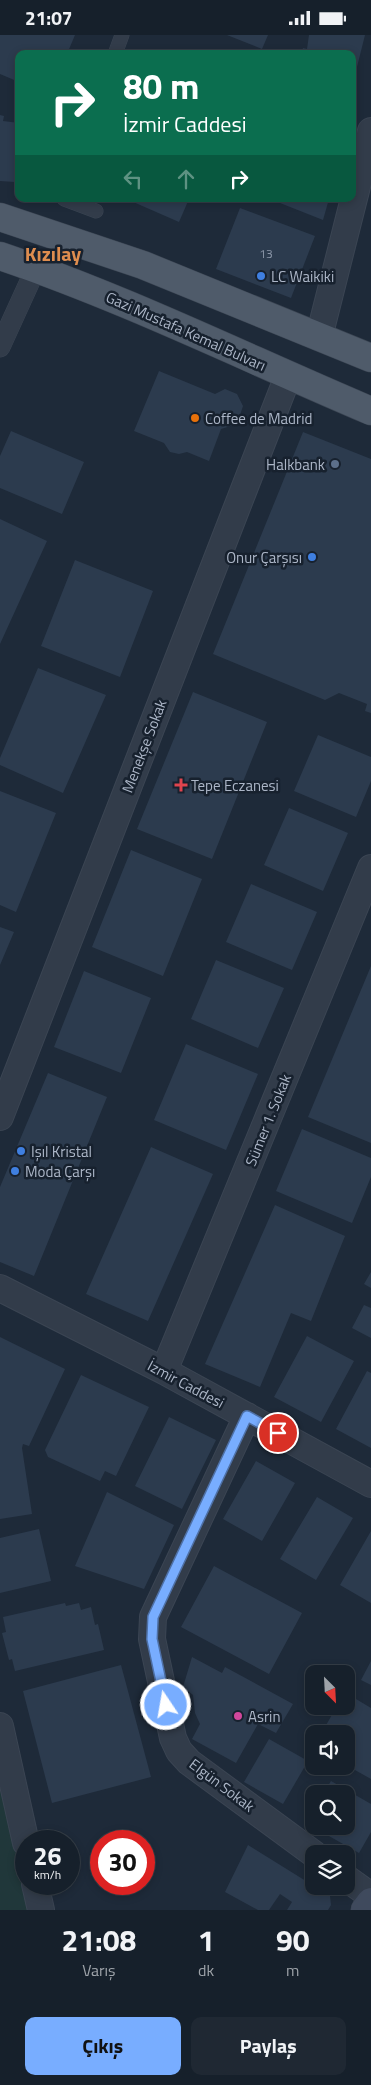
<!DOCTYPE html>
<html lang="tr">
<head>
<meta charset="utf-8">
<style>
	:root { --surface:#16202b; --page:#1f2833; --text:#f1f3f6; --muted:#9ea3a9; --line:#353e47; --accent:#78adff }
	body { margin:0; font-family:"Titillium Web",sans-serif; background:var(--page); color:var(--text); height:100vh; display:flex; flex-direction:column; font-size:19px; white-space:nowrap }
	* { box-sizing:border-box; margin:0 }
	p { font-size:16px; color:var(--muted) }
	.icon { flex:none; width:28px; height:28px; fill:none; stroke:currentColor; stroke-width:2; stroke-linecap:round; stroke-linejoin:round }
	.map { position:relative; height:1875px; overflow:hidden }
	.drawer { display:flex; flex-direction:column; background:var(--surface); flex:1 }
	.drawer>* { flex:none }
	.top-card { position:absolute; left:15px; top:15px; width:341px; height:152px; border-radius:10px; box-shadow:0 2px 8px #0003,0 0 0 1px var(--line); background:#0b6e4f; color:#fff; overflow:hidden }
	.needle { width:32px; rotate:156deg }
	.buttons { position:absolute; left:305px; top:1630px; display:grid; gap:10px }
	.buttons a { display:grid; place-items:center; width:50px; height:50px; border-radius:10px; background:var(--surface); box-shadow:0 2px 8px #0003,0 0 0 1px var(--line); font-size:25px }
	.speed { position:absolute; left:15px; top:1795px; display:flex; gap:10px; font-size:25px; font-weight:700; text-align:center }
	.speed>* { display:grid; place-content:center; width:65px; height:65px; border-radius:50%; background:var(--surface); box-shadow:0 2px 8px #0003,0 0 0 1px var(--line); line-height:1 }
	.speed small { font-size:12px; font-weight:400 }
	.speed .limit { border:8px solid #d22; background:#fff; color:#111 }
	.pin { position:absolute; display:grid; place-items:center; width:42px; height:42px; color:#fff; margin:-21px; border:2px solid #fff; border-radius:50%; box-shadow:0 1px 5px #0007 }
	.me { position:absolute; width:55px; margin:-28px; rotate:348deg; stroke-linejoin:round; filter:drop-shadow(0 0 4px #0008) }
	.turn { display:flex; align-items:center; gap:18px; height:105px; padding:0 25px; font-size:22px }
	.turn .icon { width:65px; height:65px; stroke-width:2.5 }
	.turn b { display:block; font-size:35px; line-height:42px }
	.lanes { display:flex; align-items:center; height:48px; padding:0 25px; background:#0003; justify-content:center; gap:25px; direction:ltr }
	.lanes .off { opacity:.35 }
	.eta { display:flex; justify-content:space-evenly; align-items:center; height:85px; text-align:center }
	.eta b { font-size:30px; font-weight:700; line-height:35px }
	.button { display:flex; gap:10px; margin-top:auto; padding:10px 25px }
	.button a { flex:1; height:58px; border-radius:10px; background:var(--accent); color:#111; font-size:20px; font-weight:700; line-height:58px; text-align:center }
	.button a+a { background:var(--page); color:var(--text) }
	.status { display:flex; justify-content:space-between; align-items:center; height:35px; padding:0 25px; background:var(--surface); direction:ltr }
	.status svg { height:14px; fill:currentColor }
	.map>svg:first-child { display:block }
	.green { fill:#20373a }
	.building { fill:#2c3b4e }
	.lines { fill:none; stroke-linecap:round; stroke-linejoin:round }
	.service-casing { stroke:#3b4553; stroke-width:15 }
	.pedestrian-casing { stroke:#3b4553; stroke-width:21 }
	.minor-casing { stroke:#3b4553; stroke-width:28 }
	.secondary-casing { stroke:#3b4553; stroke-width:29 }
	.primary-casing { stroke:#3b4553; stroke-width:29 }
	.service { stroke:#323c4a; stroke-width:14 }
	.pedestrian { stroke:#323c4a; stroke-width:20 }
	.minor { stroke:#323c4a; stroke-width:26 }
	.secondary { stroke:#3f4a5d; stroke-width:28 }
	.primary { stroke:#4f5b6a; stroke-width:28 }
	.route-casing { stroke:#4e70a6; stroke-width:12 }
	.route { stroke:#78adff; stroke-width:9 }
	.shop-dot { fill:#3f7fe0; stroke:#17212e; stroke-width:2 }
	.food-dot { fill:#e8710a; stroke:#17212e; stroke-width:2 }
	.service-dot { fill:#5c6f8a; stroke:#17212e; stroke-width:2 }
	.health-dot { fill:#e0444e; stroke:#17212e; stroke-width:2 }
	.hotel-dot { fill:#d1479c; stroke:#17212e; stroke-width:2 }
	.labels { text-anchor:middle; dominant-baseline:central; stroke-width:5; stroke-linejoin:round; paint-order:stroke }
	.number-label { font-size:12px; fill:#8b96a8 }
	.poi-label { font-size:15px; fill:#acb6c7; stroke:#17212e; text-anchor:start }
	.street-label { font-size:15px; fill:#acb6c7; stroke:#17212e }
	.district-label { font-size:20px; font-weight:bold; fill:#de8d4f; stroke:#17212e }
</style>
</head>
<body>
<div class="status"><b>21:07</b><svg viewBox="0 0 49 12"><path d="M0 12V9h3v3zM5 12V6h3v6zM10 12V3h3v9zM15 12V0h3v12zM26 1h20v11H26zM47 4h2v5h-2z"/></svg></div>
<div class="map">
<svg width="371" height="1875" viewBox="0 0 371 1875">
	<rect width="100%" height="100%" fill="#1e2a39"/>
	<path class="green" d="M0,1691l26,117v41l15,26h-41z"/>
	<path class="building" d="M0,0h75l-8,19h-48v28l-19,-8z
		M227,0h41l-6,14z
		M309,0h56l-12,48 -1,-29h-51l2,-6 4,1z
		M0,80l4,1 -1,5 16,2 -4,59 -15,-1z
		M132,164h57l-10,23 -48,-21z
		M270,164h59l-6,21z
		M240,173l75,28 -24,62 -75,-29z
		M159,336l56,23 10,-5 12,5 6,12 -6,18 -16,5 -12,32 -22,-9 -8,2 -9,-2 -6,-9 -30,-12z
		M11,396l73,31 -22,52 -62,-26v-32z
		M303,397l68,27v254l-6,-2 2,-7 -28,-11 -14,7 -112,-46z
		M0,484l47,22 -47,103z
		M75,525l78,31 -33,86 -79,-31z
		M38,633l68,27 -43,98 -63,-28v-7z
		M193,657l74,30 -55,137 -75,-30z
		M318,700l53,22v24l-15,36 -62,-26z
		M0,756l56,22 -40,99 -16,-7z
		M289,773l59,25 -25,58 -59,-26z
		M131,815l71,29 -39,97 -71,-29z
		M251,849l66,28 -25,58 -66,-28z
		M0,892l14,5 -14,33z
		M216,925l68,28 -26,60 -67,-29z
		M371,931v177l-63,-26z
		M84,936l67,27 -30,75 -67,-26z
		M186,1009l72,30 -32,76 -72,-30z
		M48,1038l59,24 -73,179 -34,-14v-75z
		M302,1094l69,29v19l-19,46 -76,-32z
		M151,1112l62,27 -65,147 -62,-27z
		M275,1170l70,31 -34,85 -20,-8 -31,74 -55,-23z
		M371,1237v16l-7,-4z
		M364,1270l7,3v30l-19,-10z
		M307,1301l47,25 -33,61 -47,-25z
		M0,1302l65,32 -36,77 -6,-2 -1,4 10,66 -32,5z
		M367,1336l4,2v75l-35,-19z
		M81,1340l68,32 -33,69 -11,-5 -5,10 -52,-24 -3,-7z
		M169,1382l47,23 -34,69 -47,-23z
		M256,1426l39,22 -33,58 -39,-22z
		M107,1457l67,33 -30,64 -69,-23z
		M317,1462l36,21 -37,62 -36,-21z
		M39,1494l12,52 -51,12v-55z
		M371,1496v72l-31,-18z
		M214,1531l88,47 -33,61 -88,-47z
		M65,1568l1,3 13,-3 2,7 10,-3 4,18 3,-1 6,26 -89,21 -3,-12 -3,1 -7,-27 4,-1 -3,-15z
		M192,1622l30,16 3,-6 68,37 -17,29 -18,-9 -22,39 -44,-24 8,-15 -5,-11 -2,-18 -10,-8z
		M371,1626v24l-10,-5z
		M121,1630l30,112 -99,26 -29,-112z
		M346,1658l25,15v71l-25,-14v-31h-25l16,-28h9z
		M269,1704l39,22 -25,43 -39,-22z
		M331,1746l40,23v28l-12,21 -53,-30 8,-13v16h32v-32h-23z
		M248,1810l82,51 1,9 -3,5h-41l5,-8 -12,-8 -11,16h-11l-33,-18z"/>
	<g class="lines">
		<g class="service-casing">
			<path id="service" d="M115,19l7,-19
				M64,164l32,12"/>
		</g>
		<g class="pedestrian-casing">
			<path id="pedestrian" d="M0,312l36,-79"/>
		</g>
		<g class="minor-casing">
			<path id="minor" d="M319,302l52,-206
				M0,1082l288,-741
				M0,1253l164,83 207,113
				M164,1336l207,-503
				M247,1381l-94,201 -1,22 21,99 6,13 10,11 125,92
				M0,1691l26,117
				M346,1843l25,18
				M35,1849l6,26"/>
		</g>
		<g class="secondary-casing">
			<path id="secondary" d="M365,1875l6,-8"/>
		</g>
		<g class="primary-casing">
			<path id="primary" d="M0,182l143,48 228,93
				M0,221c127,43 248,103 371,155"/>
		</g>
		<use href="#service" class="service"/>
		<use href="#pedestrian" class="pedestrian"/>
		<use href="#minor" class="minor"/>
		<use href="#secondary" class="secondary"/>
		<use href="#primary" class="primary"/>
	</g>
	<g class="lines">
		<g class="route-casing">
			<path id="route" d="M166,1670l-14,-66 1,-22 94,-201 31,17"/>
		</g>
		<use href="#route" class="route"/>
	</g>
	<g class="shop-dot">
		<circle cx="261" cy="241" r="5"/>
		<circle cx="312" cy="522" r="5"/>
		<circle cx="21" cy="1116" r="5"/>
		<circle cx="15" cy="1136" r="5"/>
	</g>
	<circle class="food-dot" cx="195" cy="383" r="5"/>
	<circle class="service-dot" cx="335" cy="429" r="5"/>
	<path class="health-dot" d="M178.5 742.5h5v5h5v5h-5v5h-5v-5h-5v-5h5z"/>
	<circle class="hotel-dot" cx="238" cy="1681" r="5"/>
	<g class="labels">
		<g class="number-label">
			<text x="266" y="218">13</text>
		</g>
		<g class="poi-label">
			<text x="271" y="241">LC Waikiki</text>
			<text x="205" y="383">Coffee de Madrid</text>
			<text x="325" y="429" text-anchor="end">Halkbank</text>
			<text x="302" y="522" text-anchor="end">Onur Çarşısı</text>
			<text x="191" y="750">Tepe Eczanesi</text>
			<text x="31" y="1116">Işıl Kristal</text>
			<text x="25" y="1136">Moda Çarşı</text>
			<text x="248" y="1681">Asrin</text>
		</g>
		<g class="street-label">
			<text transform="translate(186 296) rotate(24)">Gazi Mustafa Kemal Bulvarı</text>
			<text transform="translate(144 711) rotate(-69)">Menekşe Sokak</text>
			<text transform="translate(268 1085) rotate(-68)">Sümer 1. Sokak</text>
			<text transform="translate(186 1349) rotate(28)">İzmir Caddesi</text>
			<text transform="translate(222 1750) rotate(37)">Elgün Sokak</text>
		</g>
		<g class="district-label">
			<text x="53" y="218">Kızılay</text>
		</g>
	</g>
</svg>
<div class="buttons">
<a><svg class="needle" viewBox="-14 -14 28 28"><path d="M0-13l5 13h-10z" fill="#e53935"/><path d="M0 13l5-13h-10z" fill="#9ea3a9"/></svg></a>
<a><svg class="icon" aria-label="sound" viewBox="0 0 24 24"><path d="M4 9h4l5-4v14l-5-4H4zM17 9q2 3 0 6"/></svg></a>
<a><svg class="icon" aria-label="search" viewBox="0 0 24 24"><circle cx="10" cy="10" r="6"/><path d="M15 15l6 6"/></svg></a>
<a><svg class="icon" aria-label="layers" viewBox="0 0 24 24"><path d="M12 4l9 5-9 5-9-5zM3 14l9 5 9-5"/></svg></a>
</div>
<div class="speed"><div>26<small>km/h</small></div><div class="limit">30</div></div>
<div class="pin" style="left:278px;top:1398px;background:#d93025"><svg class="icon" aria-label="arrive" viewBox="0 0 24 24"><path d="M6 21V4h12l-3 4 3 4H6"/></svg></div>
<svg class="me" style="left:166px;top:1670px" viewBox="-20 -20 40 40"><circle r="17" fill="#78adff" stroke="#fff" stroke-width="3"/><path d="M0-11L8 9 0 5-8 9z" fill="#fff"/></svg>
<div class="top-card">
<div class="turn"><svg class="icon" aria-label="right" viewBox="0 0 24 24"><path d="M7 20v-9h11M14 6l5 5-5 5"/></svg><div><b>80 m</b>İzmir Caddesi</div></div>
<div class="lanes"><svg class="icon off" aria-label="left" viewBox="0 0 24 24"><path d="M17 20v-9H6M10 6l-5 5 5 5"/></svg><svg class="icon off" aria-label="ahead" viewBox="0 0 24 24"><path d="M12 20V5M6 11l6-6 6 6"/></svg><svg class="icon" aria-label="right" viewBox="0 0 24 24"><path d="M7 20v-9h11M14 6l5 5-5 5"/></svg></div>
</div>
</div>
<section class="drawer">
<div class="eta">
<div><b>21:08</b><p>Varış</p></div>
<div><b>1</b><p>dk</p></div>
<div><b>90</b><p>m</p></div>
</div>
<div class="button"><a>Çıkış</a><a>Paylaş</a></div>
</section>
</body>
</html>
